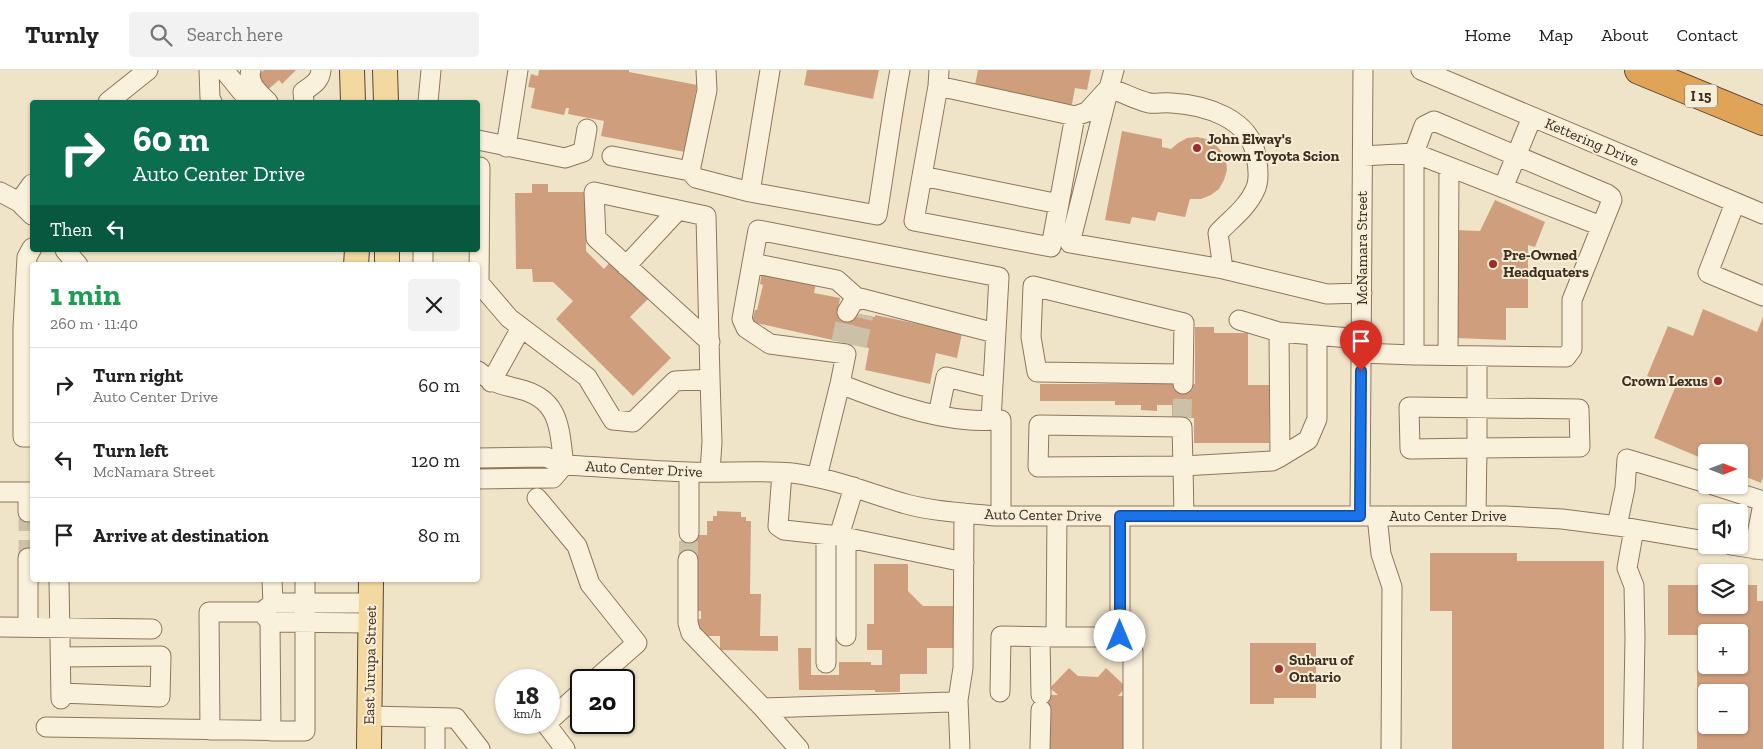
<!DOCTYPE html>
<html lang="en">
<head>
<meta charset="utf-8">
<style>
	:root { --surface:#fff; --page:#f2f2f2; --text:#222; --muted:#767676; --line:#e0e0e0 }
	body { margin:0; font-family:"Zilla Slab",serif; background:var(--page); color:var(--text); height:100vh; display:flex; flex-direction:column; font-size:19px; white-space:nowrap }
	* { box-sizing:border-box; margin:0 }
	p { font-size:16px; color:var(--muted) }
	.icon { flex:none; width:28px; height:28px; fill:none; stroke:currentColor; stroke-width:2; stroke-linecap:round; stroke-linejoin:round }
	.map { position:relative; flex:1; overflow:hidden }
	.side { position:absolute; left:30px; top:192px; width:450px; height:320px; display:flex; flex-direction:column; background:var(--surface); border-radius:5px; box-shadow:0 1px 4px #0004 }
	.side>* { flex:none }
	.banner { position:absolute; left:30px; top:30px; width:450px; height:152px; border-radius:5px; box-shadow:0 1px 4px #0004; background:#0b6e4f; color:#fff; overflow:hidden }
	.needle { width:32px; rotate:90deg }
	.controls { position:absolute; left:1698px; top:374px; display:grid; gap:10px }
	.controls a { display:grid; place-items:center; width:50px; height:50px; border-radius:5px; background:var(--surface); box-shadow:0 1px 4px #0004; font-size:25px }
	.speed { position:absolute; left:495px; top:599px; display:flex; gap:10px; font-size:25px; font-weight:700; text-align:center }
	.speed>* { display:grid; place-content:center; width:65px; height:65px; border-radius:50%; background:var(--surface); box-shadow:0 1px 4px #0004; line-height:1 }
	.speed small { font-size:12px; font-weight:400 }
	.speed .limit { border:2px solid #111; border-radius:8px; background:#fff; color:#111 }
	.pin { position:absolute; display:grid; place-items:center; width:42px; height:42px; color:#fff; margin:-51px -21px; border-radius:50% 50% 50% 0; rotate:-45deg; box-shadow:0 0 5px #0007 }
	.pin .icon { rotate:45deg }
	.me { position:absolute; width:55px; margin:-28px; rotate:0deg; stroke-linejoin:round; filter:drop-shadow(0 0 4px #0008) }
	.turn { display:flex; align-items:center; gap:18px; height:105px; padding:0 20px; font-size:22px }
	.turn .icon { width:65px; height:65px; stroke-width:2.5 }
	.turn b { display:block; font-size:35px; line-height:42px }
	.then { display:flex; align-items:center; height:48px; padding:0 20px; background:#0003; gap:10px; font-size:19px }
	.round { display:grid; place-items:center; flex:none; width:52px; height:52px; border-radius:5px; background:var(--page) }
	.summary { display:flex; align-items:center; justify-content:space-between; height:85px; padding:0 20px }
	h1 { font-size:30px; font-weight:800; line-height:38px; color:#1e9e55 }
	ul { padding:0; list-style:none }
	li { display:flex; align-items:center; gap:15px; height:75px; padding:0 20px; border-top:1px solid var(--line) }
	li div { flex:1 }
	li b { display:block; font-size:19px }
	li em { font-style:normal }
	header { display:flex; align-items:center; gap:30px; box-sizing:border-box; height:70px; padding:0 25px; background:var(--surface); border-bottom:1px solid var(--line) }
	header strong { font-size:24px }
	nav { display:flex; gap:28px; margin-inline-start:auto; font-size:18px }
	.search { width:350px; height:45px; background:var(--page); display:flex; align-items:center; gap:12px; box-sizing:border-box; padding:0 18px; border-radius:5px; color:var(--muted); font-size:19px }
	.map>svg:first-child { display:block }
	.building { fill:#cf9f7d; fill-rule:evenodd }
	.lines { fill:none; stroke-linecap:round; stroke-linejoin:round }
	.minor-tunnel { stroke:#ccc0a6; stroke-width:19; stroke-dasharray:19 9; stroke-linecap:butt }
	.minor-casing { stroke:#8d765c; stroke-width:21 }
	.major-casing { stroke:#5b4430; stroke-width:26 }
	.highway-casing { stroke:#5b4430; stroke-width:30 }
	.minor { stroke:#faf1dc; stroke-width:19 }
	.major { stroke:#f3d9a0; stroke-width:24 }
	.highway { stroke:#e0a458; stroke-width:28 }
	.route-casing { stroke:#114b97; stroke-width:12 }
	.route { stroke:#1a73e8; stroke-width:9 }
	.poi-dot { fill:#9e2a2b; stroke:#f7eed8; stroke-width:2 }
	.labels { text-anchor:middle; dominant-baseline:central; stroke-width:4; stroke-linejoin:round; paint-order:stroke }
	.shield { fill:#f7eed8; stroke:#756857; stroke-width:1 }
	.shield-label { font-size:14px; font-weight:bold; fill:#3d2e20 }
	.poi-label { font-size:15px; font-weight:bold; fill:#3d2e20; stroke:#f7eed8; text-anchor:start }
	.street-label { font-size:15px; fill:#3d2e20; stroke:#f7eed8 }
</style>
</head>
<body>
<header>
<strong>Turnly</strong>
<div class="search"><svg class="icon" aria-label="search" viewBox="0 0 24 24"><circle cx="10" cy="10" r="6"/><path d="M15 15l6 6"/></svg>Search here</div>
<nav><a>Home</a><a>Map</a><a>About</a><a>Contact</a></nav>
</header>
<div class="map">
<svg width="1763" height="679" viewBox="0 0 1763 679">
	<rect width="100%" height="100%" fill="#f0e4c8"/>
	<path class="building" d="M264,0h32l-14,14 -3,-4 -14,12 -11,-13z
		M539,0h90v2l68,13 -12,67 -84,-16 3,-15 -36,-7 1,-6h-3l-2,7 -33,-7 4,-20 -7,-1 3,-13 7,2z
		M807,0h72l-6,29 -69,-14z
		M978,0h113l-4,20 -12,-2 -3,16 -6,4 -92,-18z
		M1122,61l40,8v8l9,2 7,-6 9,-5 10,-1 9,2 9,5 6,7 5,9 1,10 -3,10 -5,9 -8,6 -10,4h-11l-5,18 -27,-5 -3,9 -23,-4 -2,7 -25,-4z
		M532,114h16v8h38v59l18,18 7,-8 38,37 -19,19 41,41 -38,38 -77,-77 17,-18 -20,-19h-20l-1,-13h-16l-1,-76h17z
		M1495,130l50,22 -10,25 -7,-2v63h-22v32l-50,-2 -1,-108 25,1z
		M762,202l54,11 -2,10 26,5 -2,12 37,7v-2l87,18 -5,25 -21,-5 -6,31 -65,-14 4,-22 -117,-26 3,-12h2l6,-25 -3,-1z
		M1703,239l54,23 6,-15v160l-2,6 -22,-9v-22h-33v8l-52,-22 21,-50 -28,-12 21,-50 25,10z
		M1195,257h19v6h34v52h21v58h-75v-25h-22v-13h-15v6l-16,-1v-5h-26v-4h-75v-17h155z
		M717,441l24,1v5h5v4h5l-1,73h11l-1,42h18v15l-58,-1v-14h-18v-5l-5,-1v-11h4v-8h-6l-14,-50 1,-26h25v-14h6v-5h4z
		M1430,483h87v8h87v188h-152v-138h-22z
		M874,494h34v27l15,15h30v42h-26v26h-27v18h-25v-2h-76l-1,-42h13v27h28v-13h32v3h11v-15h-15v-26h7z
		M1668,515h38v20h33v-20h18v16h6v148h-66v-114h-29zM1706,562h33v33h-33zM1706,622h33v33h-33z
		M1250,573h66v55h-42v6h-24z
		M1069,598l9,8 20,1 8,-9 20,19 -8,9h8l-1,53h-76v-54h9l-8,-7z"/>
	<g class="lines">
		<path class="minor-tunnel" d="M841,272l6,-30
			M857,276l7,-31
			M1182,348l1,-34
			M28,442v46
			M688,490l1,-27"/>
		<g class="minor-casing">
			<path id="minor" d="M209,0l1,28 2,4
				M224,0l26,32
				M251,0c-4,14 8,23 17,32
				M939,0l-1,16 -24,135 137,26 24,-131
				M1114,0l-5,18c13,4 27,12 40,15 7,1 15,-1 23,0 33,2 78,15 84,53 2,10 4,24 -1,34 -8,18 -24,29 -37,43l5,36 104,25 35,-1
				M1421,0l342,144
				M938,16l137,30 12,-4 20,-22
				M1109,18l-39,155 153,26
				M108,32l40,-32
				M304,32l-1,-10c9,-7 17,-10 18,-22
				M428,32l3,-32
				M478,70l87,18 18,-6 4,-23
				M506,77l12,-77
				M612,86l78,15 6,7 54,14 127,23c8,-48 14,-97 23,-145
				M1363,86l51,-3 10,-27 10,-5 173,73 4,3 1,3 -40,100v49l-6,8 -152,-2v-202l187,73
				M480,97l-1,116 30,35 78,59 26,43 20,2 42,-41 35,-2 2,63 -2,30
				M690,101l17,-81 -1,-20
				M922,106l137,28
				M1503,118l29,-71
				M0,122l19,10 13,13
				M750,122l20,-122
				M19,132l13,-18
				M1735,133l-27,70 55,23
				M32,178l-5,9 -4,70v110h9
				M65,180l13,15
				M423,180v15
				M752,193l85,17 19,17 139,36
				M626,196l52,-56
				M847,242l9,-15
				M1239,250l40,12
				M710,272l-114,-104 -2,-46 112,24 4,163
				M1361,283l53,2
				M1448,285l1,-188
				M478,301c16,13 22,13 41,18 42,10 40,40 45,76
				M1182,304l-145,-2 -6,-35 2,-51 151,37 -1,61
				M491,312l30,-54
				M840,314l6,-30 -76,-10 -24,-16 -4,-9 16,-89 241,47 -8,143
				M938,345l8,-38 46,11
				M1039,355l143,2 1,39 -145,1z
				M1280,387l28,-17 9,-21v-84
				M478,388l68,-1 18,8c42,2 84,6 125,7 34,1 69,-2 103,1 40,5 76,20 114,31 29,8 60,9 90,12h509l57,3 55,7 89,15
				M782,403l-4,53 6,4 55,6 125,26
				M817,407l23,-93c41,16 86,33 130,36 11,1 21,0 31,0v96
				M478,409l75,-1 11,-13
				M1713,415l50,16
				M0,422h32
				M28,422v20
				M537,428l40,48 13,38 47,59 -42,37
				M1057,446l-1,121h64v-121
				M1184,446l-1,-50 89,-5 8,-4 -1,-125 83,7
				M1360,446l3,-446
				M1377,446l4,38 11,33 -1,162
				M1476,446l1,-68 103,-1 -1,-38 -170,-2 1,42 67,-1v-92
				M1617,456l8,-38 2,-29 79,24
				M689,463v-61
				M826,465v128
				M839,466l15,-49
				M1731,475l32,5
				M1754,479l9,-45
				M28,488v69
				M688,490v63l3,10 72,75 188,-6 7,-2 5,-32 1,-155
				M59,510l2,119
				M272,510l1,23
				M262,542l8,10 101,1
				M270,552l1,109
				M0,557l152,2
				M846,566v-99
				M1040,567l1,58
				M1120,567l13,14v98
				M61,587l100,-1 -1,41 -99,-4
				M1000,622l1,-56 55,1
				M958,630l2,49
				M763,638l36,41
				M369,646l87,2 24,31
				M435,648v31
				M549,651l32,-29
				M548,652l-2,2 19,25
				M46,657l259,4v-151
				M210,660l-1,-118h53l11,-9h98
				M1040,679l1,-39
				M1633,679l2,-111 -1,-52 -7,-18 7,-39"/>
		</g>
		<g class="major-casing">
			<path id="major" d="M352,0l1,32
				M385,0l1,32
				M356,195l1,-15
				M387,195v-15
				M369,679l2,-169"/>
		</g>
		<g class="highway-casing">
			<path id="highway" d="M1639,0l124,51"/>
		</g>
		<use href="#minor" class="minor"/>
		<use href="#major" class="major"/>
		<use href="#highway" class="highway"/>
	</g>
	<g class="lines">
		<g class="route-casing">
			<path id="route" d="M1120,566v-120h240l1,-145"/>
		</g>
		<use href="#route" class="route"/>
	</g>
	<g class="poi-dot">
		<circle cx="1197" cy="78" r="5"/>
		<circle cx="1493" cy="194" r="5"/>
		<circle cx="1718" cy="311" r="5"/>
		<circle cx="1279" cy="599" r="5"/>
	</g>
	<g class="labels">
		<rect class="shield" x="1685" y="14.5" width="32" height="23" rx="4"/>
		<g class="shield-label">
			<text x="1701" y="26">I 15</text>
		</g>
		<g class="poi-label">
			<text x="1207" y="69">John Elway's<tspan x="1207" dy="17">Crown Toyota Scion</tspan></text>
			<text x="1503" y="185">Pre-Owned<tspan x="1503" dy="17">Headquaters</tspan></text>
			<text x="1708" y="311" text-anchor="end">Crown Lexus</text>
			<text x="1289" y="590">Subaru of<tspan x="1289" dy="17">Ontario</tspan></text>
		</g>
		<g class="street-label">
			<text transform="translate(1592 72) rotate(23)">Kettering Drive</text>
			<text transform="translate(1362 178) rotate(-90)">McNamara Street</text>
			<text transform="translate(644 399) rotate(3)">Auto Center Drive</text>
			<text transform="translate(1043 445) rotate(1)">Auto Center Drive</text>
			<text x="1448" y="446">Auto Center Drive</text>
			<text transform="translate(370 595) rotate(-89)">East Jurupa Street</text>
		</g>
	</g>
</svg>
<div class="controls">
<a><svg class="needle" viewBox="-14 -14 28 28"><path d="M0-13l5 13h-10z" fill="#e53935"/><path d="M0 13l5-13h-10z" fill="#767676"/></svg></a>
<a><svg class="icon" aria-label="sound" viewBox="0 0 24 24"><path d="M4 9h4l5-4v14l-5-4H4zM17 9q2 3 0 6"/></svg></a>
<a><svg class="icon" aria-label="layers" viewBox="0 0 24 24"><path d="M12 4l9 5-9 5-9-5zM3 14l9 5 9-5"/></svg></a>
<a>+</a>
<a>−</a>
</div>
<div class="speed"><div>18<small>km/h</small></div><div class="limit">20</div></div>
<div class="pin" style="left:1361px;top:301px;background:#d93025"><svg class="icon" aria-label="arrive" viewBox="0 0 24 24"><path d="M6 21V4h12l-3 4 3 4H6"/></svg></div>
<svg class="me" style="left:1120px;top:566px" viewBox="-20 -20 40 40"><circle r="19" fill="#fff"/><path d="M0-13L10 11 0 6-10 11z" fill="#1a73e8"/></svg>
<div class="banner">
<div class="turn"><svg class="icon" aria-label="right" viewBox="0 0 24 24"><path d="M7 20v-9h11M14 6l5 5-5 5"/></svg><div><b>60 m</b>Auto Center Drive</div></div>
<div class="then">Then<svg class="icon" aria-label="left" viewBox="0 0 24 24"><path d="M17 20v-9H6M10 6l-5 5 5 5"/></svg></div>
</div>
<section class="side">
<div class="summary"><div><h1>1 min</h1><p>260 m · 11:40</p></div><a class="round"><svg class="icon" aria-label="close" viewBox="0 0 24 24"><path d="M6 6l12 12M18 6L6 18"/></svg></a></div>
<ul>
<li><svg class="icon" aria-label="right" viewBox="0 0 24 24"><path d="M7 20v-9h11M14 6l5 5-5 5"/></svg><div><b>Turn right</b><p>Auto Center Drive</p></div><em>60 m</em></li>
<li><svg class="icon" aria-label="left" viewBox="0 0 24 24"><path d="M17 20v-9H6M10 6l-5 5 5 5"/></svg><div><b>Turn left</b><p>McNamara Street</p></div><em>120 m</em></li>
<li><svg class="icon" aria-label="arrive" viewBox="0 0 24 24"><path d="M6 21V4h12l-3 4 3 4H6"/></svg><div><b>Arrive at destination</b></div><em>80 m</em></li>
</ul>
</section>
</div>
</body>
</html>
